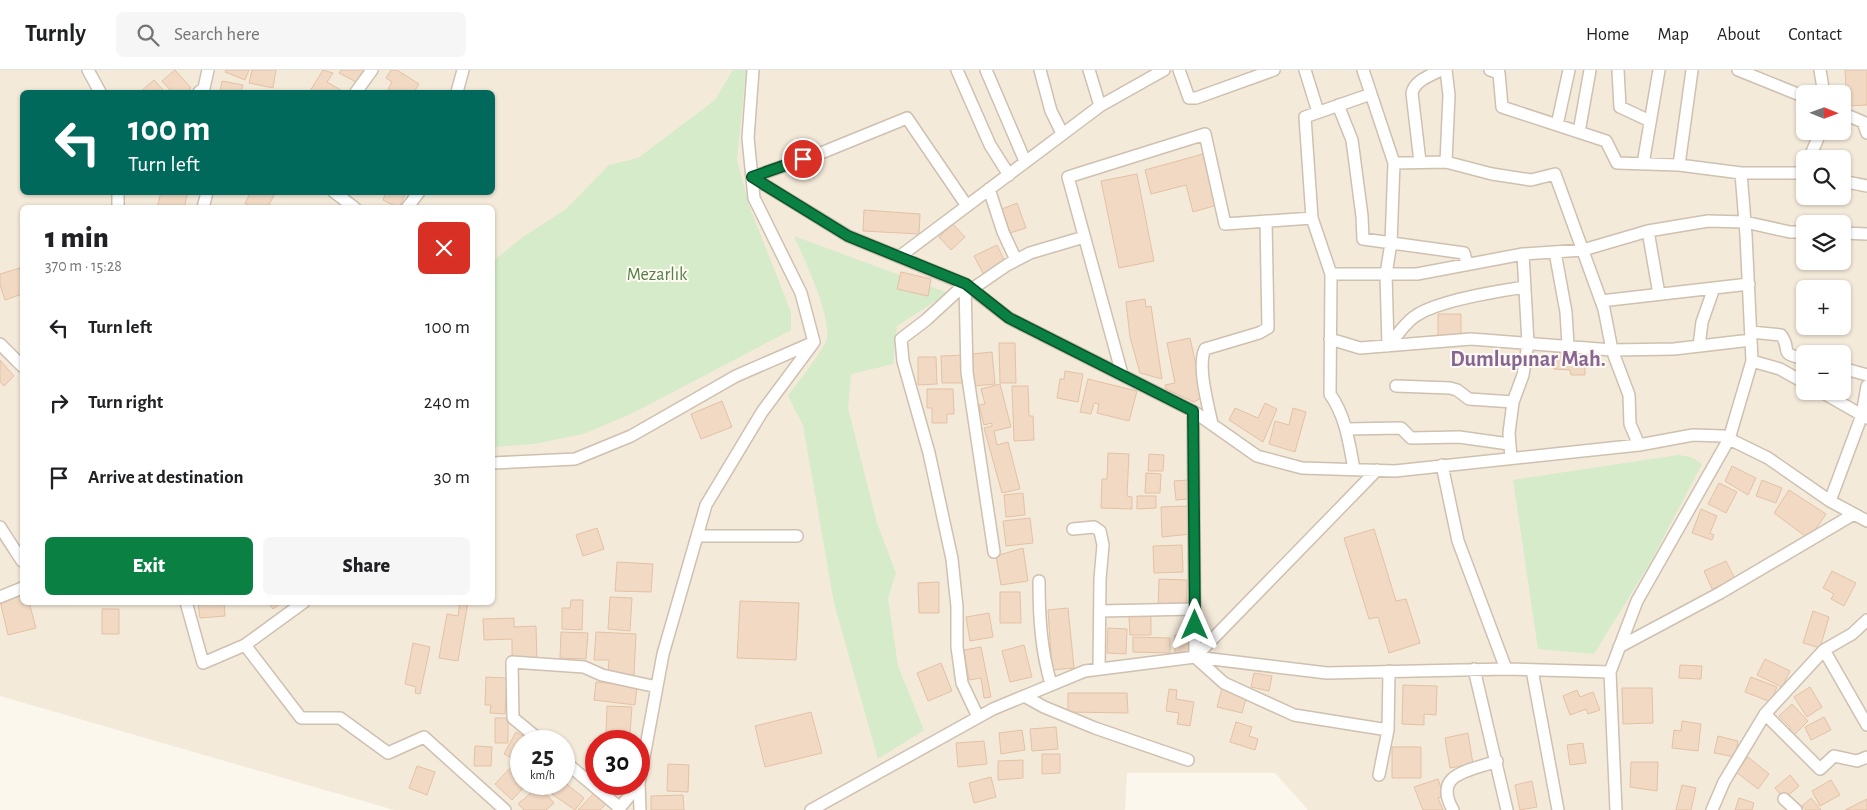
<!DOCTYPE html>
<html lang="en">
<head>
<meta charset="utf-8">
<style>
	:root { --surface:#fff; --page:#f6f6f6; --text:#202124; --muted:#757577; --line:#e0e0e0; --accent:#0b8043 }
	body { margin:0; font-family:"Alegreya Sans",sans-serif; background:var(--page); color:var(--text); height:100vh; display:flex; flex-direction:column; font-size:19px; white-space:nowrap }
	* { box-sizing:border-box; margin:0 }
	p { font-size:16px; color:var(--muted) }
	.icon { flex:none; width:28px; height:28px; fill:none; stroke:currentColor; stroke-width:2; stroke-linecap:round; stroke-linejoin:round }
	.map { position:relative; flex:1; overflow:hidden }
	.side { position:absolute; left:20px; top:135px; width:475px; height:400px; display:flex; flex-direction:column; background:var(--surface); border-radius:8px; box-shadow:0 1px 4px #0004 }
	.side>* { flex:none }
	.top-card { position:absolute; left:20px; top:20px; width:475px; height:105px; border-radius:8px; box-shadow:0 1px 4px #0004; background:#00695c; color:#fff; overflow:hidden }
	.needle { width:32px; rotate:91deg }
	.controls { position:absolute; left:1796px; top:15px; display:grid; gap:10px }
	.controls a { display:grid; place-items:center; width:55px; height:55px; border-radius:8px; background:var(--surface); box-shadow:0 1px 4px #0004; font-size:25px }
	.speed { position:absolute; left:510px; top:660px; display:flex; gap:10px; font-size:25px; font-weight:700; text-align:center }
	.speed>* { display:grid; place-content:center; width:65px; height:65px; border-radius:50%; background:var(--surface); box-shadow:0 1px 4px #0004; line-height:1 }
	.speed small { font-size:12px; font-weight:400 }
	.speed .limit { border:8px solid #d22; background:#fff; color:#111 }
	.pin { position:absolute; display:grid; place-items:center; width:42px; height:42px; color:#fff; margin:-21px; border:2px solid #fff; border-radius:50%; box-shadow:0 1px 5px #0007 }
	.me { position:absolute; width:55px; margin:-28px; rotate:0deg; stroke-linejoin:round; filter:drop-shadow(0 0 4px #0008) }
	.turn { display:flex; align-items:center; gap:18px; height:105px; padding:0 25px; font-size:22px }
	.turn .icon { width:65px; height:65px; stroke-width:2.5 }
	.turn b { display:block; font-size:35px; line-height:42px }
	.round { display:grid; place-items:center; flex:none; width:52px; height:52px; border-radius:8px; background:var(--page) }
	.summary { display:flex; align-items:center; justify-content:space-between; height:85px; padding:0 25px }
	h1 { font-size:30px; font-weight:800; line-height:38px }
	.action { display:flex; gap:10px; margin-top:auto; padding:10px 25px }
	.action a { flex:1; height:58px; border-radius:8px; background:var(--accent); color:#fff; font-size:20px; font-weight:800; line-height:58px; text-align:center }
	.action a+a { background:var(--page); color:var(--text) }
	ul { padding:0; list-style:none }
	li { display:flex; align-items:center; gap:15px; height:75px; padding:0 25px }
	li div { flex:1 }
	li b { display:block; font-size:19px }
	li em { font-style:normal }
	header { display:flex; align-items:center; gap:30px; box-sizing:border-box; height:70px; padding:0 25px; background:var(--surface); border-bottom:1px solid var(--line) }
	header strong { font-size:24px }
	nav { display:flex; gap:28px; margin-inline-start:auto; font-size:18px }
	.search { width:350px; height:45px; background:var(--page); display:flex; align-items:center; gap:12px; box-sizing:border-box; padding:0 18px; border-radius:8px; color:var(--muted); font-size:19px }
	.map>svg:first-child { display:block }
	.residential { fill:#f4eada; fill-rule:evenodd }
	.green { fill:#d5ebc9 }
	.building { fill:#f1d9c4; stroke:#e4c1a4 }
	.lines { fill:none; stroke-linecap:round; stroke-linejoin:round }
	.street-casing { stroke:#cfc0b0; stroke-width:14 }
	.street { stroke:#fff; stroke-width:11 }
	.route-casing { stroke:#07532c; stroke-width:12 }
	.route { stroke:#0b8043; stroke-width:9 }
	.labels { text-anchor:middle; dominant-baseline:central; stroke-width:4; stroke-linejoin:round; paint-order:stroke }
	.park-label { font-size:18px; fill:#537e46; stroke:#fffbf3 }
	.district-label { font-size:22px; font-weight:bold; fill:#876693; stroke:#fffbf3 }
</style>
</head>
<body>
<header>
<strong>Turnly</strong>
<div class="search"><svg class="icon" aria-label="search" viewBox="0 0 24 24"><circle cx="10" cy="10" r="6"/><path d="M15 15l6 6"/></svg>Search here</div>
<nav><a>Home</a><a>Map</a><a>About</a><a>Contact</a></nav>
</header>
<div class="map">
<svg width="1867" height="740" viewBox="0 0 1867 740">
	<rect width="100%" height="100%" fill="#fcf7ec"/>
	<path class="residential" d="M0,0h1867v740h-559l-33,-37h-148l-2,37h-731l-394,-114zM22,22h470v100h-470zM1805,24h37v37h-37zM1805,89h37v37h-37zM22,138h470v394h-470zM1805,154h37v37h-37zM1805,219h37v37h-37zM1805,284h37v37h-37zM521,671h43v43h-43zM596,671h43v43h-43z"/>
	<path class="green" d="M733,0h13l-9,90 13,48 41,104v18l-158,83 -50,21 -49,10 -41,3v-186l30,-24 43,-28 43,-44 29,-7 77,-58z
		M794,166l154,57 -51,33 -4,38 -42,10 -3,34 29,115 19,50 -8,25 10,68 26,64 -46,29 -44,-156 -31,-178 -15,-29c7,-10 38,-49 39,-58 3,-26 -22,-77 -33,-102z
		M1678,385l13,2 11,7 -52,99 -56,91 -56,-5 -25,-169z"/>
	<path class="building" d="M175,0l16,18 -5,4h-14l-10,-11z
		M226,0h23l-4,10 -20,-8z
		M252,0h24l-3,18 -24,-5z
		M323,0l10,3 -6,9 17,10 -34,-1z
		M341,0h24l-7,13 -19,-10z
		M391,0h6l22,14 -5,8h-20l-6,-3 4,-7 -6,-4z
		M1845,0h22v35l-20,1z
		M154,10l11,12h-25z
		M222,11l21,4 -2,7h-21z
		M1203,84l14,51 -24,7 -7,-27 -35,9 -6,-24z
		M1137,104l17,87 -35,7 -18,-87z
		M161,122h27l-4,16h-27z
		M251,122h25l-9,16h-15l-7,-5z
		M386,122h20l-7,16 -16,-8z
		M1017,133l9,25 -16,5 -8,-24z
		M864,140l56,4 -1,20 -56,-3z
		M953,154l12,13 -14,13 -12,-13z
		M997,175l9,19 -22,11 -10,-19z
		M20,198l2,8v18l-17,6 -5,-15v-11z
		M901,202l30,7 -3,17 -31,-7z
		M1145,229l1,8 5,-1 11,73 -22,-6 -10,-36 -4,-35z
		M1438,244h23v23h-23z
		M1190,268l13,59 -9,5 -28,-13 -1,-4 10,-2 -8,-40z
		M999,273h16l1,40h-16z
		M1554,281l31,2v22h-14l-1,-5 -16,-1z
		M992,282l3,32 -21,2 -2,-32z
		M965,285v28h-23l-1,-27z
		M918,287h18l1,27 -19,1z
		M0,290l14,16 -10,10 -4,-4z
		M1065,301l18,3 -5,28 -21,-4 3,-19h4z
		M1088,309l49,12 -8,30 -32,-8 2,-9 -5,-1 -3,11 -11,-2z
		M1000,314l11,43 -17,4 3,14 11,-3 12,47 -18,4 -18,-65 8,-2v-3l-8,2 -5,-20 6,-1 -4,-15z
		M1012,316h16l1,30h4l1,24 -20,1z
		M927,319h26l1,25h-7v9h-15v-15h-5z
		M722,331l10,26 -31,12 -10,-25z
		M1265,333l12,6 -14,33 -34,-22 6,-12 23,10z
		M1293,338l13,4 -11,40 -26,-8 6,-23 14,4z
		M1108,383l21,1 -2,42 5,1v12l-31,-1 1,-29h5z
		M1149,384l15,1 -1,16h-15z
		M1732,396l24,12 -8,17 -23,-14z
		M1146,403l15,1 -1,19h-15z
		M1188,410l1,19 -13,1 -2,-19z
		M1762,410l20,8 -6,15 -20,-7z
		M1719,413l18,9 -11,21 -18,-9z
		M1789,420l37,24 -17,25 -35,-26z
		M1023,423l2,22 -19,2 -2,-22z
		M1137,426h19v12l-19,1z
		M1190,436l1,28 -29,3 -1,-30z
		M1701,439l16,7 -7,17 4,2 -2,5 -20,-7z
		M1030,448l3,25 -27,3 -3,-25z
		M597,458l7,21 -21,7 -7,-21z
		M1374,459l22,72 10,-2 14,44 -31,10 -11,-36 -9,2 -25,-81z
		M1182,475l1,27 -29,1 -1,-27z
		M1023,478l5,33 -27,4 -5,-29z
		M1726,491l9,18 -23,10 -8,-18z
		M617,492l36,2 -2,28 -36,-1z
		M1832,501l24,12 -12,23 -13,-7 3,-5 -11,-6z
		M1159,509l28,1 -1,28 -28,-1z
		M939,512v31h-20l-1,-30z
		M1000,522h20l1,31h-21z
		M22,526v6h7l7,26 -28,7 -8,-34z
		M610,527l22,1 -2,33 -22,-2z
		M571,530h12l-1,30 -20,-1v-21h8z
		M740,531l59,2 -3,57 -59,-2z
		M198,532h26l1,14 -25,2z
		M268,532h15l-10,7z
		M460,532h8l-10,59 -19,-3 8,-44 11,2z
		M1068,538l6,60 -22,2 -4,-60z
		M102,539h17v25h-17z
		M1813,541l16,6 -9,31 -17,-5z
		M989,543l4,24 -23,4 -4,-24z
		M1129,546h22v19h-21z
		M514,548v9l22,-1 1,34 -25,-1v-20l-28,1 -1,-21z
		M1108,558l19,1 -1,25 -19,-1z
		M561,562l27,1 -2,26 -26,-1z
		M596,562l40,2 -2,41 -26,-2 1,-13h-15z
		M1175,565h19v21l-19,1z
		M1133,567l37,1v15l-37,-1z
		M413,573l17,4 -10,47 -5,-1 1,-6 -11,-3z
		M1024,575l8,32 -22,5 -8,-31z
		M981,577l10,50 -7,1 -3,-20 -12,2 -5,-30z
		M1765,589l25,12 -8,16 -25,-12z
		M941,593l11,28 -24,10 -11,-28z
		M1680,595l22,1 -1,13 -22,-1z
		M1254,603l18,3 -3,15 -18,-4z
		M486,607l21,1 -2,36 -15,-1 1,-8h-6z
		M1751,607l26,10 -6,15 -26,-10z
		M596,612l41,4 -2,19 -41,-5z
		M1403,615l34,1 -1,29 -12,-1v11l-22,-1z
		M1810,617l12,20 -15,10 -13,-20z
		M1222,618l25,7 -5,18 -25,-6z
		M1622,618h30l1,35 -30,1z
		M1169,619l8,1 -1,9 18,3 -4,24 -13,-2 2,-11 -13,-2z
		M1577,620l3,7 13,-5 7,18 -12,4 -2,-5 -16,6 -7,-19z
		M1068,623h59l1,20 -60,-1z
		M1792,634l16,17 -15,15 -5,-5 3,-3 -12,-12z
		M607,636l25,1 -2,26 -24,-1z
		M811,642l11,41 -57,14 -10,-41z
		M1824,647l7,13 -20,10 -6,-13z
		M495,648h13v25h-13z
		M1682,651l19,3 -3,27 -26,-3 2,-18 7,1z
		M1236,652l16,5 -3,9 9,3 -3,11 -25,-8z
		M1056,657l2,22 -26,2 -2,-22z
		M1022,660l3,20 -24,4 -2,-21z
		M516,662l17,9h-12v22l-17,-9z
		M1468,663l5,31 -23,4 -5,-30z
		M1718,666l20,5 -3,16 -21,-4z
		M984,671l3,23 -29,3 -2,-24z
		M1583,673l3,20 -16,2 -3,-20z
		M475,676l17,1 -1,19h-17z
		M1392,677h29v31h-29z
		M1042,684h18v19l-18,1z
		M1748,687l21,17 -11,15 -22,-17z
		M1023,690v18l-25,2v-19z
		M516,692l5,6v16h6l-15,16 -17,-16z
		M596,692v20l-9,-8z
		M1631,692h27l-1,29 -27,-4z
		M668,694l21,1 -1,27 -21,-1z
		M417,696l18,6 -8,23 -18,-7z
		M1790,705l9,11 -15,13 -9,-11z
		M991,707l5,20 -22,6 -5,-20z
		M1438,709l6,17 -6,2 5,12h-20l-9,-23z
		M1831,710l9,15 -20,11 -8,-15z
		M1532,711l5,26 -17,3 -5,-25z
		M564,712l20,16 -9,12 -23,-16z
		M539,714h16l-6,7z
		M1682,715l14,3 -5,22h-15z
		M539,716l15,17 -8,7h-22l-6,-6z
		M595,722l12,11 -7,7h-22z
		M683,725l1,15h-33v-14z
		M1739,728l15,5 -2,7h-17z
		M1811,728l10,12h-15l-4,-4z
		M1867,729v11h-22z"/>
	<g class="lines">
		<g class="street-casing">
			<path id="street" d="M88,0l12,22
				M957,0l33,75 19,30
				M986,0l39,91
				M1040,0l11,41 11,22
				M1089,0l11,36
				M1179,0l10,28h7l78,-28
				M1305,0l13,42
				M1363,0l31,93 -3,80 -5,31 2,72
				M1490,0l9,3 3,34 104,34 11,22 62,2 62,8h64
				M1618,0l2,37 30,14
				M1738,0l67,27
				M1820,0l4,24
				M199,22l5,-4 4,-18
				M356,22l16,-22
				M457,22l6,-22
				M1338,35l14,35 10,76 1,23 101,14 3,10
				M1842,43l21,9 4,11
				M1557,55l12,-55
				M1579,62l11,-62
				M1809,89l12,-28
				M1420,92l-8,-69c3,-13 18,-17 29,-23
				M1446,92l3,-67 -3,-25
				M1394,93l52,-1 46,12 39,6 24,-6 49,135 8,41 17,45 1,29 9,21
				M1643,94l16,-94
				M1679,95l13,-95
				M752,107l96,59 117,48 44,34 184,93 64,45 45,12 93,3 244,-26 54,-10 30,1 45,22 62,43 37,20
				M752,107l69,-24 86,-35 60,88
				M1842,111l25,5
				M989,119l14,43 13,28
				M334,122l21,16
				M118,138v-16
				M203,138l4,-16
				M407,138l12,-16
				M1648,161l11,63
				M1842,163l25,1
				M1555,182l11,60 2,33
				M899,187l201,-151 64,-36
				M1331,204h86l106,-20 60,-4 65,-19 60,-10 37,1 45,10h15
				M965,214l-39,36 -25,19 2,22 26,92 23,106 5,48v40l5,36 16,34
				M965,214l2,88 27,180
				M972,219l35,-24 23,-12 54,-16
				M1601,231l148,-17
				M1751,262l30,3c12,16 -5,18 24,24
				M1330,269l30,9 111,-9 141,11 62,-1 77,-9
				M0,274l22,22
				M1388,276c8,-9 16,-22 26,-29 21,-16 84,-26 111,-30
				M1699,276l3,-24 12,-34
				M1752,291l28,8 25,14
				M1842,298l25,7
				M1122,304l-54,-197 137,-43 20,90 87,-6
				M1396,316l54,2 7,2 12,9 44,3
				M1820,321l47,27
				M1193,341l2,246 29,26 70,32 94,15
				M1212,354c-4,-19 -15,-58 -7,-75l54,-16 9,-5 -2,-107
				M1347,359l54,-1 10,10 48,-1 50,7
				M1511,388l-2,-25 4,-31 10,-27 5,-32 -5,-89
				M492,393l83,-4 56,-23 105,-60 76,-33
				M1442,395l16,76 48,128
				M1354,399c-5,-26 -8,-52 -24,-75l1,-120 -19,-56 -7,-101 66,-23
				M1830,431l32,-86 5,-29
				M0,457l22,34
				M1073,459l21,-2 6,4 3,14 -3,34 -1,90
				M697,466h100
				M1039,511c0,36 2,69 12,103
				M0,527l22,-9
				M186,532l17,61 42,-18 59,-43
				M1100,541l95,-2
				M245,575l56,73h39l48,35 36,-16 81,73
				M1619,577l101,-54 134,-79
				M1824,580l43,75
				M1195,587l132,16 179,-4 104,3
				M1474,599l33,141
				M1532,600l26,140
				M1024,626l20,11 51,21 93,32
				M1765,644l55,55 14,-13 23,5 10,-4
				M541,671l-28,-23 -1,-56 72,5 18,8 55,12
				M564,691l56,47
				M1379,705l9,-45 1,-59
				M639,713l1,27
				M639,714l24,-130 43,-149 56,-93 52,-70 -13,-49 -47,-95 -6,-60 5,-68
				M1784,729l12,11
				M618,740l21,-26
				M811,740l182,-101 92,-38 110,-14 182,-187
				M1453,740c-21,-37 17,-39 44,-49
				M1616,740l-6,-138 27,-71 92,-162 23,-78 -6,-126 -5,-62
				M1712,740l12,-28 41,-68 59,-64 28,-16 15,-14"/>
		</g>
		<use href="#street" class="street"/>
	</g>
	<g class="lines">
		<g class="route-casing">
			<path id="route" d="M803,89l-51,18 96,59 118,48 43,34 184,93 2,214"/>
		</g>
		<use href="#route" class="route"/>
	</g>
	<g class="labels">
		<g class="park-label">
			<text x="657" y="205">Mezarlık</text>
		</g>
		<g class="district-label">
			<text x="1528" y="289">Dumlupınar Mah.</text>
		</g>
	</g>
</svg>
<div class="controls">
<a><svg class="needle" viewBox="-14 -14 28 28"><path d="M0-13l5 13h-10z" fill="#e53935"/><path d="M0 13l5-13h-10z" fill="#757577"/></svg></a>
<a><svg class="icon" aria-label="search" viewBox="0 0 24 24"><circle cx="10" cy="10" r="6"/><path d="M15 15l6 6"/></svg></a>
<a><svg class="icon" aria-label="layers" viewBox="0 0 24 24"><path d="M12 4l9 5-9 5-9-5zM3 14l9 5 9-5"/></svg></a>
<a>+</a>
<a>−</a>
</div>
<div class="speed"><div>25<small>km/h</small></div><div class="limit">30</div></div>
<div class="pin" style="left:803px;top:89px;background:#d93025"><svg class="icon" aria-label="arrive" viewBox="0 0 24 24"><path d="M6 21V4h12l-3 4 3 4H6"/></svg></div>
<svg class="me" style="left:1195px;top:555px" viewBox="-20 -20 40 40"><path d="M0-17L14 15 0 8-14 15z" fill="#0b8043" stroke="#fff" stroke-width="4"/></svg>
<div class="top-card">
<div class="turn"><svg class="icon" aria-label="left" viewBox="0 0 24 24"><path d="M17 20v-9H6M10 6l-5 5 5 5"/></svg><div><b>100 m</b>Turn left</div></div>
</div>
<section class="side">
<div class="summary"><div><h1>1 min</h1><p>370 m · 15:28</p></div><a class="round" style="background:#d93025;color:#fff"><svg class="icon" aria-label="close" viewBox="0 0 24 24"><path d="M6 6l12 12M18 6L6 18"/></svg></a></div>
<ul>
<li><svg class="icon" aria-label="left" viewBox="0 0 24 24"><path d="M17 20v-9H6M10 6l-5 5 5 5"/></svg><div><b>Turn left</b></div><em>100 m</em></li>
<li><svg class="icon" aria-label="right" viewBox="0 0 24 24"><path d="M7 20v-9h11M14 6l5 5-5 5"/></svg><div><b>Turn right</b></div><em>240 m</em></li>
<li><svg class="icon" aria-label="arrive" viewBox="0 0 24 24"><path d="M6 21V4h12l-3 4 3 4H6"/></svg><div><b>Arrive at destination</b></div><em>30 m</em></li>
</ul>
<div class="action"><a>Exit</a><a>Share</a></div>
</section>
</div>
</body>
</html>
